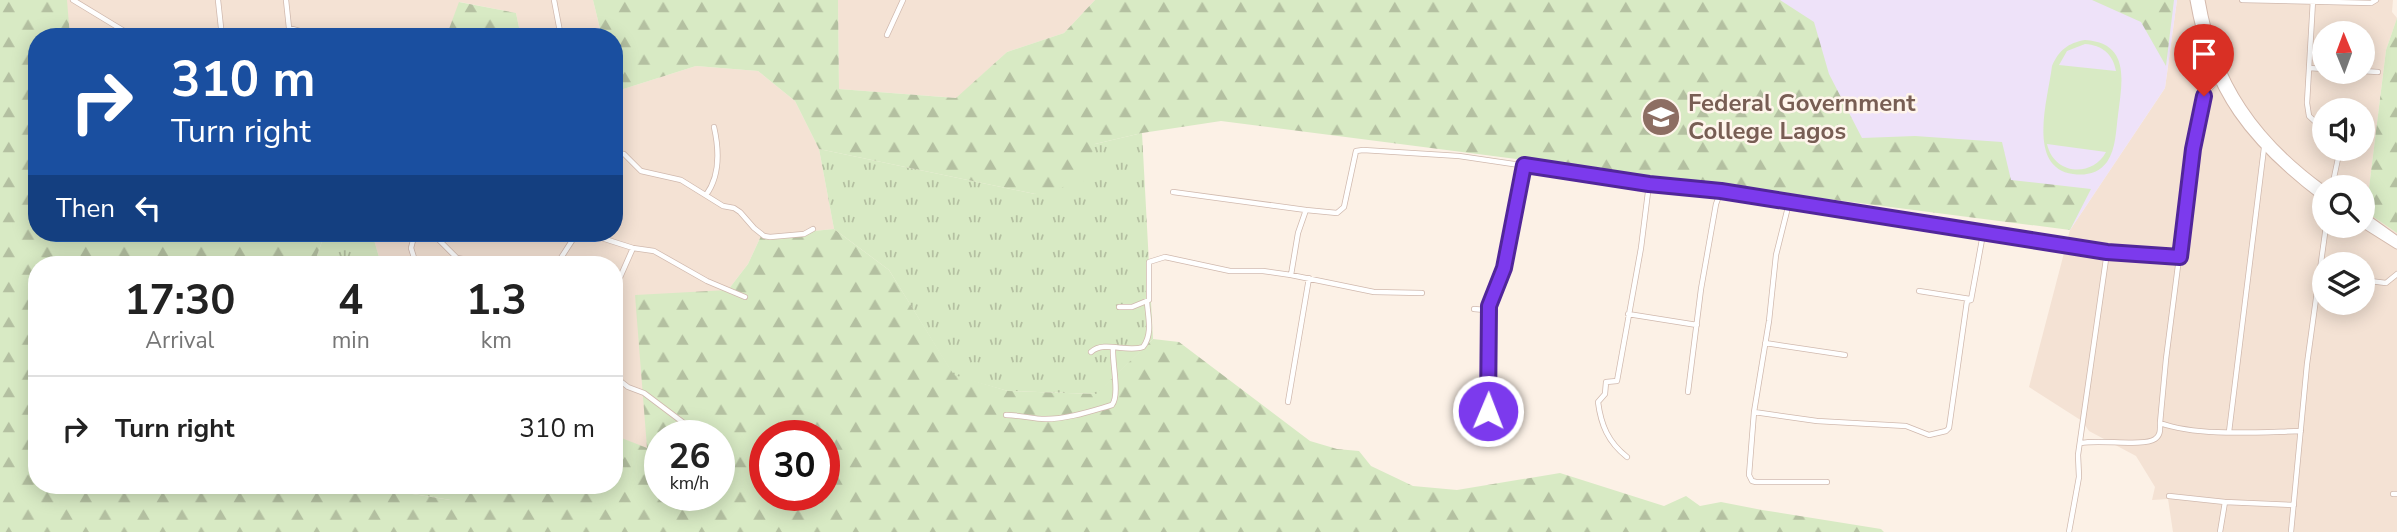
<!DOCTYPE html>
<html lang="en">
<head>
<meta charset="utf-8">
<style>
	:root { --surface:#fff; --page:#f6f6f6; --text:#222; --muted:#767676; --line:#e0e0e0 }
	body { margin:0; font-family:"Nunito Sans",sans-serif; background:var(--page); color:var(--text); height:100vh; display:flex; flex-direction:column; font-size:26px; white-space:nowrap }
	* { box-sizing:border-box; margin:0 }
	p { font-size:23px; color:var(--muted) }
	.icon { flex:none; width:38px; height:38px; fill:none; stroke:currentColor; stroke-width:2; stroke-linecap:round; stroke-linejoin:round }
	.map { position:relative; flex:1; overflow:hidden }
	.drawer { position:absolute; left:28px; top:256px; width:595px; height:238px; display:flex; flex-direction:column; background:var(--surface); border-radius:28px; box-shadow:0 4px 18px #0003 }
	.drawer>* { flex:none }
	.guide { position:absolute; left:28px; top:28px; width:595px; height:214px; border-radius:28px; box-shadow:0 4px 18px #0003; background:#1a4fa0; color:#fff; overflow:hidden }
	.needle { width:46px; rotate:359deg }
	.controls { position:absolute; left:2312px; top:21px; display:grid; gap:14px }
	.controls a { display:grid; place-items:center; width:63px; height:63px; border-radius:50%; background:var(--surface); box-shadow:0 4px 18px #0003; font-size:35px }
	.speed { position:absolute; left:644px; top:420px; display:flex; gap:14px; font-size:35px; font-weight:700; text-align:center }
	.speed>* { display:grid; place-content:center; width:91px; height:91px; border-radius:50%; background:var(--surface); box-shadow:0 4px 18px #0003; line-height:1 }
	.speed small { font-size:18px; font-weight:400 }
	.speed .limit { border:10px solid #d22; background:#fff; color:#111 }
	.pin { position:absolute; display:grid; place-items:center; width:60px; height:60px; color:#fff; margin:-72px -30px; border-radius:50% 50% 50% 0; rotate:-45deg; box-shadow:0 0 7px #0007 }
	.pin .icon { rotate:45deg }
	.me { position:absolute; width:77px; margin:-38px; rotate:1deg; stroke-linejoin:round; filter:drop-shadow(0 0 5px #0008) }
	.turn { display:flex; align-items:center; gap:24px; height:147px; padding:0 28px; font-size:32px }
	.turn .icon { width:91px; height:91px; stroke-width:2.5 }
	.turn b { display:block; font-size:49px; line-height:60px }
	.then { display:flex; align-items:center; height:66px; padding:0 28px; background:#0003; gap:14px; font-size:26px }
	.eta { display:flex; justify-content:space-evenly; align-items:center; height:119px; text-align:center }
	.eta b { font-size:42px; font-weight:700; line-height:49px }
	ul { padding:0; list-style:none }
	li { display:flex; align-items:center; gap:21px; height:105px; padding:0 28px; border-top:2px solid var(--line) }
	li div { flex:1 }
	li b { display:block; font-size:26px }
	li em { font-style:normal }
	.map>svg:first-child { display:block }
	.residential { fill:#f4e2d4; fill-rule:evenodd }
	.education { fill:#eee2f9 }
	.grass { fill:url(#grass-tufts) }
	.forest { fill:url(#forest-firs); fill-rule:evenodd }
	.pitch { fill:#d8eac4; fill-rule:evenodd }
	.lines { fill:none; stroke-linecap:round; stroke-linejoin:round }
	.minor-casing { stroke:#d0b9ae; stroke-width:6 }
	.secondary-casing { stroke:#d3b9ac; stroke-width:9 }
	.minor { stroke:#fff; stroke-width:4.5 }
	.secondary { stroke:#fff; stroke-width:7 }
	.route-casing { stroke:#51269a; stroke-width:18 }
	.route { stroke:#7c3aed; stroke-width:12 }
	.labels { text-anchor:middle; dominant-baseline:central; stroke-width:5; stroke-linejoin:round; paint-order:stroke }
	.education-label { font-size:24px; font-weight:bold; fill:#785e54; stroke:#fff5ec; text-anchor:start }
</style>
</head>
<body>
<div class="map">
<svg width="2397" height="532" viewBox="0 0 2397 532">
	<defs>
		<pattern id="grass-tufts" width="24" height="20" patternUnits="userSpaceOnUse" patternTransform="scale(1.75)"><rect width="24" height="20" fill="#d8eac4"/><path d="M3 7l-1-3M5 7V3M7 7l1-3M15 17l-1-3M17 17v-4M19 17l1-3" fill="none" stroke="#b4c0a1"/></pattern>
		<pattern id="forest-firs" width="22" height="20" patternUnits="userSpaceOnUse" patternTransform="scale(1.75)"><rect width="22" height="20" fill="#d8eac4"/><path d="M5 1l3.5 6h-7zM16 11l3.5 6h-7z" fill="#b4c0a1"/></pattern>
	</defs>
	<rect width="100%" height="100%" fill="#fcf1e6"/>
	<path class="residential" d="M66,0h527l9,37h-81l-5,-24 -56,-11 -14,35h-376z
		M838,0h257l-31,33 -57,19 -50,46 -118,-9z
		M2177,0h216l-1,12 5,6 -11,32 -20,162 31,21v299h-224l-5,-33 -16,1 3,-13 -19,-31 -47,-25 -7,-10 -53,-34 41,-157 95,-142zM2324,33h38v39h-38zM2324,110h38v39h-38zM2324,187h38v39h-38zM2324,264h38v39h-38z
		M696,66l62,5 37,30 24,48 15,80 -73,7 -13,28 -20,26 -81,159 -33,-14v-171h-233l-9,-31h242v-151l3,9z"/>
	<path class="education" d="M1144,0h1033l-12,88 -95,142z"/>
	<path class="grass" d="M1142,133l11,206 -56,55 -89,-3 -54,-15 -65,-106 -55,-41 -15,-80 216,45 60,-50z
		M325,233h47l9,31h-67z
		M374,485h90l-13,15 -76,-12z"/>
	<path class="forest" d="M0,0h67l3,37h-33v196h288l-11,31h-277v221h337l1,3 75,12 14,-15h150v-50l33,13 -12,-153 93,-5 20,-26 13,-28 73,-7 55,41 65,105 54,16 88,3 57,-55 26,3 131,99 27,8 22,2 12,15 42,20 44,4 103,-17 104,33 22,-10 14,10 21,-4 41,8 119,19 3,3h-1884zM660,436h59v59h-59zM765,436h59v59h-59z
		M593,0h245l1,89 117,9 51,-46 57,-19 31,-33h685l34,22 15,52 33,64 53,-2 87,6 9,38 80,9 -21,41 -849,-109 -79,12 -47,11 -12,38 -48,12 -216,-45 -24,-48 -37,-30 -62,-5 -79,25 -3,-9v-45h-12z
		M2092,0h82l-8,66 -25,-44z
		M459,2l57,11 5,24h-75z
		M2397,18v215l-31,-21 20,-162z"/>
	<path class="pitch" d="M2085,40c46,3 37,42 33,75 -2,15 -2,34 -11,47 -8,11 -21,14 -34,12 -47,-7 -25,-75 -21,-108 7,-16 16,-23 33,-26zM2085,44c17,1 28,10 31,27l-57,-6 8,-14zM2047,144l59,8c-14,26 -52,23 -59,-8z"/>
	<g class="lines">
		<g class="minor-casing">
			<path id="minor" d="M73,0l61,37
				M218,0l4,37
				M286,0l3,28 31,9
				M554,0l7,37
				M2242,0l129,3 5,-3
				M2313,0l-6,103 2,13 15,14
				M887,35l16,-35
				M2309,68l15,1
				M2362,71l16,1
				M2218,79l-14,16 -11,54 -27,210 -6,64c39,14 99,9 141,8
				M2362,141h6
				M614,153l10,1 17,17 40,9 42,26 11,2 6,4 14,16 10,8 6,1 34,-3 9,-5
				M2332,187l8,-38
				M1173,192l133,18
				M706,195c14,-19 13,-46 8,-68
				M1789,203l-13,52 -7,66 -15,91 -5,63 3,6 4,1h71
				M415,233l-4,15 5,16
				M432,233l25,25 33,6
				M586,233l47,15 21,3 53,30 38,16
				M557,264l20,-31
				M1291,275l7,-42 8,-23 31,3 7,-6 12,-56 7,-1 96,6 190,28 72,7 386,61 73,5
				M2362,280l24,3 11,-9
				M614,291l19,-43
				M1919,291l51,8
				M1119,307h13l17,-7v-38l16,-5 65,14h33l28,4 83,17 48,1
				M1474,309l11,1c23,-23 34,-111 39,-145
				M1628,314l69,11
				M1765,343l80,12
				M1091,352c13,-12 36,1 52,-5 10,-13 5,-30 4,-45
				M614,376l14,11 16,6 57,43
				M1688,392l13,-103 15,-85 5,-13
				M1288,402l21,-124
				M1488,411l1,-104
				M1754,412l63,9 89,5 23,9 17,-4 3,-3 18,-127 4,-1 12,-66
				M1006,415c14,0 27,4 39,4 23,0 46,-8 67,-14 8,-10 0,-42 1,-57
				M2229,432l35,-284
				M2081,443c19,-4 62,4 74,-4 6,-4 5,-10 5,-16
				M1627,457c-19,-15 -26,-32 -29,-55l7,-8 1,-12 11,-1 24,-133 8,-64
				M2393,494h4
				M2169,496l56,6 69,3
				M2069,532l10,-55 -1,-22 29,-203
				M2220,532l5,-30
				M2291,532l16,-168 19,-138"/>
		</g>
		<g class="secondary-casing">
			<path id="secondary" d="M2194,0c16,92 57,143 130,198
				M2201,0c14,83 55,141 123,190
				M2362,215l35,25
				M2362,223l35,22"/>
		</g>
		<use href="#minor" class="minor"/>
		<use href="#secondary" class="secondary"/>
	</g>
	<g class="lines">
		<g class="route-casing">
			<path id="route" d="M1488,411l1,-105 15,-38 20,-103 125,19 72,7 386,61 73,5 13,-108 11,-53"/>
		</g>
		<use href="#route" class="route"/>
	</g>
	<defs>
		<g id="school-disc" transform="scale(2.0125)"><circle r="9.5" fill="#8d6e63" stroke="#fff5ec"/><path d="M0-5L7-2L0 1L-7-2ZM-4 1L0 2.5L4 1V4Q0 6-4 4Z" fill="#fff"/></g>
	</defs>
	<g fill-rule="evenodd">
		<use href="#school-disc" x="1661" y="117"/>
	</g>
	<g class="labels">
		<g class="education-label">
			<text x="1688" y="103">Federal Government<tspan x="1688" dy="28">College Lagos</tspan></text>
		</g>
	</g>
</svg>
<div class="controls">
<a><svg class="needle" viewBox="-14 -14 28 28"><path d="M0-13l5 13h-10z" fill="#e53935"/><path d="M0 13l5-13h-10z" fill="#767676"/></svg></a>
<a><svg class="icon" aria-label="sound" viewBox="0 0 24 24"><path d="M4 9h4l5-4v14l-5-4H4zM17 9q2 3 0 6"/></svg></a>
<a><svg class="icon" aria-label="search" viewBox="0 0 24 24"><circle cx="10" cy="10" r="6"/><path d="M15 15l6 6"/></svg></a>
<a><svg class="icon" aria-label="layers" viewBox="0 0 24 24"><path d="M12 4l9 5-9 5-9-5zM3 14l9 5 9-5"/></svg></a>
</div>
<div class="speed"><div>26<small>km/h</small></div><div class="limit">30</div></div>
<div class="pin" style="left:2204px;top:96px;background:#d93025"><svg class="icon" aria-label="arrive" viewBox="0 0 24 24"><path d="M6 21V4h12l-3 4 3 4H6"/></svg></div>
<svg class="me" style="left:1488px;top:411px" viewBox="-20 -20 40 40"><circle r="17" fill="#7c3aed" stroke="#fff" stroke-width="3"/><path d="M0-11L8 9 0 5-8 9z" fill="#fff"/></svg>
<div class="guide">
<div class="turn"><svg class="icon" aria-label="right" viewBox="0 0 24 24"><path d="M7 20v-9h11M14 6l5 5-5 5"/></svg><div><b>310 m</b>Turn right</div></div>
<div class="then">Then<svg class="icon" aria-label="left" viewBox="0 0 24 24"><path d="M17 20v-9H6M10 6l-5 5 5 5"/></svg></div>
</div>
<section class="drawer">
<div class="eta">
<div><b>17:30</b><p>Arrival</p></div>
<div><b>4</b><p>min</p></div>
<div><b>1.3</b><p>km</p></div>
</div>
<ul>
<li><svg class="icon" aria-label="right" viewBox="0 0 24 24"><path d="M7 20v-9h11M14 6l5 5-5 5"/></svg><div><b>Turn right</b></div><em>310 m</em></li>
</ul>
</section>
</div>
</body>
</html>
